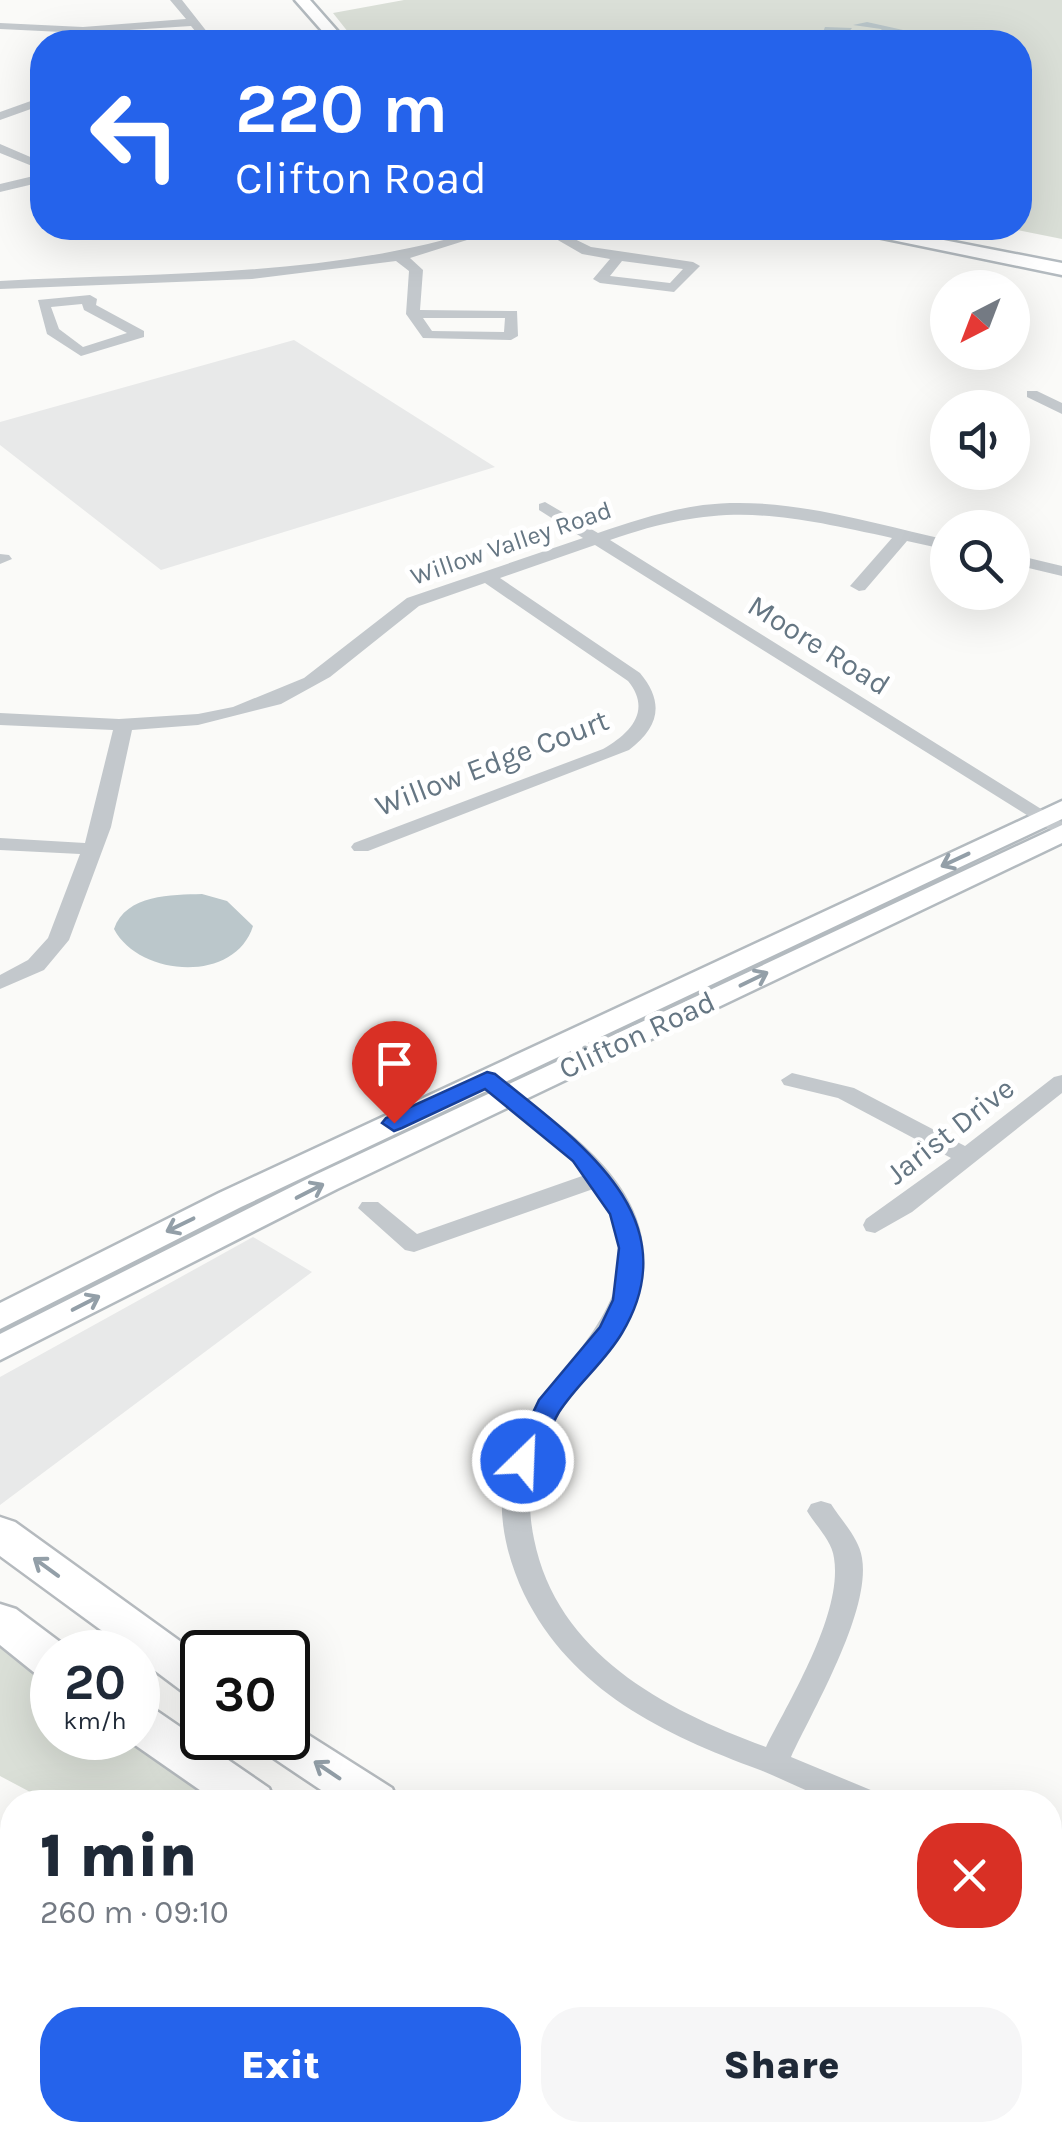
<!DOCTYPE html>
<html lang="en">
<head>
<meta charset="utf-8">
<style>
	:root { --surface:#fff; --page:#f6f6f7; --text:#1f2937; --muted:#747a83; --accent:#2563eb }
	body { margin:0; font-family:Karla,sans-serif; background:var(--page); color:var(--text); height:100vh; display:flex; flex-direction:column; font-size:38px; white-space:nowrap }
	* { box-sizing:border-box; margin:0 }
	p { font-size:32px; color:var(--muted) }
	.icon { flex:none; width:55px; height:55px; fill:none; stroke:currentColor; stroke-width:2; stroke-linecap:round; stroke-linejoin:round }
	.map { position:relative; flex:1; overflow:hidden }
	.drawer { position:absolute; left:0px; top:1790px; width:1062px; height:352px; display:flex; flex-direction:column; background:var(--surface); border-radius:40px 40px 0 0; box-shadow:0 10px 40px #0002 }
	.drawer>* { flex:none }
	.banner { position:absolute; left:30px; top:30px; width:1002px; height:210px; border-radius:40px; box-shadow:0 10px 40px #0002; background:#2563eb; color:#fff; overflow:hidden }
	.needle { width:65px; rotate:222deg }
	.buttons { position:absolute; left:930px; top:270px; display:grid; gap:20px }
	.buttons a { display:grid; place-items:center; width:100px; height:100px; border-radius:50%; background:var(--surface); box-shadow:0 10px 40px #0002; font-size:50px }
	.speed { position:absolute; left:30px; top:1630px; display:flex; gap:20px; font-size:50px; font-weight:700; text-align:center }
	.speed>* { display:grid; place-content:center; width:130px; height:130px; border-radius:50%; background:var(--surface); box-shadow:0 10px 40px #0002; line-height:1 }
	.speed small { font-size:25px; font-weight:400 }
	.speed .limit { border:5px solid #111; border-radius:15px; background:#fff; color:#111 }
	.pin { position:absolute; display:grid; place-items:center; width:85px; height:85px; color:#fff; margin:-102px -42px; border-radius:50% 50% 50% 0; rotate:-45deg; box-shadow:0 0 10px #0007 }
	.pin .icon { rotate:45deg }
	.me { position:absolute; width:110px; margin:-55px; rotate:24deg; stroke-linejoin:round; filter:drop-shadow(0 0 8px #0008) }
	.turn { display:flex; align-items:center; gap:35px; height:210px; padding:0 40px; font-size:45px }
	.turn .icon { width:130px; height:130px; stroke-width:2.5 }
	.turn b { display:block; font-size:70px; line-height:85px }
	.round { display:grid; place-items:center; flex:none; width:105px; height:105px; border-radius:40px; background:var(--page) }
	.summary { display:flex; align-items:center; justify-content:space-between; height:170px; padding:0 40px }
	h1 { font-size:60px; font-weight:800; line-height:75px }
	.button { display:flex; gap:20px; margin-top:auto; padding:20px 40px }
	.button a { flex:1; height:115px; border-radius:40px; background:var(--accent); color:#fff; font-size:40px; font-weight:800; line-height:115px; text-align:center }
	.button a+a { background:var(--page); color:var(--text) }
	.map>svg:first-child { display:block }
	.built { fill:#e8e9e9 }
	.green { fill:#dadfd7 }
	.water { fill:#bbc7cb }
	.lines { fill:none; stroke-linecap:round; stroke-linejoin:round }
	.secondary-casing { stroke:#b3babf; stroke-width:5 }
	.primary-casing { stroke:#b5babe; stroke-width:5 }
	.street { fill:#c3c8cc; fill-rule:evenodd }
	.secondary { fill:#fff; fill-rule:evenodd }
	.primary { fill:#fff; fill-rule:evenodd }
	.oneway { stroke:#939fa8 }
	.route { fill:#2563eb; stroke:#184099; stroke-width:2.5 }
	.labels { text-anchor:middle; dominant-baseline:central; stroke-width:10; stroke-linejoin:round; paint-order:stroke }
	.far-street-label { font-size:25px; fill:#657683; stroke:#fff }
	.street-label { font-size:30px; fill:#657683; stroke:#fff }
</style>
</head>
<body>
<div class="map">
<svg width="1062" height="2142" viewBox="0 0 1062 2142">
	<rect width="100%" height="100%" fill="#fafaf8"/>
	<path class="built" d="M294,340l201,127 -334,103 -161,-125v-23z
		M253,1237l59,35 -312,233v-128z"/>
	<path class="green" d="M404,0h658v239l-54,-11h12v-186h-664l-23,-29z
		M0,1608l61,44h-9v86h86v-31l133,95h-222l-49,-26z"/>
	<path class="water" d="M867,22l45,10 9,7 -7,3h-58l-33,-10 2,-5 27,1 -4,5 14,7 23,-6 -4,-5 -28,-4z
		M202,894l25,7 26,25c-18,58 -114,51 -139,3 12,-35 58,-34 88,-35z"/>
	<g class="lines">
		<g class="secondary-casing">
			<path id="secondary" d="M295,0h15l37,42h-15z
				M849,228h33l180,35v12l-204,-42z
				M1062,801v18l-821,388 -241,122v-26l219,-110z
				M1062,825v18l-725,346 -337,171v-26l315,-159z"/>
		</g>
		<g class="primary-casing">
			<path id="primary" d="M0,1517l15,5 187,135v42l-16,-5 -48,-36v-6h-7l-131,-96z
				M0,1604l16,5 52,39 2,4h-18v27l-16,-5 -36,-29z
				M138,1704l16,5 115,79 6,14h-58l-92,-64h13z
				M288,1722l104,66 6,14h-59l-76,-51 -7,-13h32z
				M777,2130h68l5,12h-68z
				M901,2130h68l5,12h-68z"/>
		</g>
		<path class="street" d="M170,0h12l33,42h-11l-13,-16 -108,7 -83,-4v-6l83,4 103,-8z
			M42,97v8l-42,15v-8z
			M0,144l42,18v8l-42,-17z
			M42,174v8l-42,10v-8z
			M486,228h19l-95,30 13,12 -3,40 97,1 1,25 -7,4 -88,-2 -17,-24 3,-43 -13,-10 -144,18 -252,10v-8c164,-9 328,-3 486,-53zM423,318h82l-1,14 -72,-1z
			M537,228h15l39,19 102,15 7,4 -26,26 -74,-9 -7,-4 17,-20 -28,-5zM622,261l61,8 -13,14 -60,-7z
			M90,295l7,4 -1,6 48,26v6l-63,19 -34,-22 -9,-34zM82,304l2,6 43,23 -44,14 -24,-18 -8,-22z
			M1027,391h10l25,12v11l-35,-17z
			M545,502l53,31c35,-12 69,-23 105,-28 82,-10 166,18 245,35v10l-41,-9 -42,49 -6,1 -9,-5 42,-48c-114,-25 -169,-37 -282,2l452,282v15l-467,-292 -95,33 140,95c25,30 19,54 -11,77l-261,101h-14l-3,-4 3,-4 249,-94c28,-16 49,-39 25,-68l-143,-98 -66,23 -89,71 -49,27 -83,21 -66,5 -21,97 -42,113 -25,30 -44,19v-14l28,-15 20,-22 32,-84 -80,-4v-12l85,5 28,-113 -113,-5v-12l119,6 79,-5 35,-7 71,-29 103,-80 176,-60 -44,-28v-6z
			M0,554l9,1 3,4 -12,5z
			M1012,554l50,12v10l-50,-12z
			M792,1073l62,15 111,58 89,-69 8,-2v18l-150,119 -37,21 -9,-2 -3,-6 3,-6 85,-61 -113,-60 -54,-13 -3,-5z
			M494,1078l8,2c55,44 136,92 142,171 7,77 -72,128 -101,191 -14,32 -16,63 -9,97 23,115 131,171 232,208 24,-48 77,-134 68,-189 -2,-17 -18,-32 -27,-47l4,-7 10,-3 10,3c10,16 28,34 31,54 9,53 -48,150 -71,199l87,36 4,9c-14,0 -32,3 -45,0 -26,-8 -52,-22 -77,-32 -97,-36 -188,-79 -236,-176 -16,-34 -26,-73 -21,-111 13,-105 179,-177 93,-295l-182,64 -9,-2 -47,-42 4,-6h16l39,32 168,-59 -28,-28 -71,-57 -3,-5z
			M12,1989v35l-11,5 11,5v38l-12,-5v-74z
			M44,2130h34l4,12h-34z
			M218,2130h41l-6,12h-41z
			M534,2130h42l-6,12h-42z
			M576,2130h41l6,12h-41z"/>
		<use href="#secondary" class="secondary"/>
		<use href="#primary" class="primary"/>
	</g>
	<defs><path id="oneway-shaft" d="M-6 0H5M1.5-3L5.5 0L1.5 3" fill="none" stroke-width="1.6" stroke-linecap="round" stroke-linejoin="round" transform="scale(2.5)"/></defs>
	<g class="oneway">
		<use href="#oneway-shaft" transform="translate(955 860) rotate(155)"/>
		<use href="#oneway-shaft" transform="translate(754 979) rotate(-26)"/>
		<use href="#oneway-shaft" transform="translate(310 1191) rotate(-27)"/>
		<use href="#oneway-shaft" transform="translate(180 1225) rotate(154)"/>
		<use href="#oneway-shaft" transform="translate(86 1303) rotate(-27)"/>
		<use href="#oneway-shaft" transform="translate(46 1567) rotate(-144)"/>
		<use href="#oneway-shaft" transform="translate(327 1770) rotate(-146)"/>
	</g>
	<path class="route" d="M487,1072l8,2c80,65 197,142 127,259 -17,29 -45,51 -63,79 -10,17 -16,38 -26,56h-20l-3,-7 29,-61 61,-73 13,-27 6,-52 -9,-34 -37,-53 -88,-72 -83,39 -8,3 -12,-8 4,-5z"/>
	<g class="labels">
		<g class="far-street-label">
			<text transform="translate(511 543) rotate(-19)">Willow Valley Road</text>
		</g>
		<g class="street-label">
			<text transform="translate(819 645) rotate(32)">Moore Road</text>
			<text transform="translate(492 763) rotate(-21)">Willow Edge Court</text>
			<text transform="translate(637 1035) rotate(-25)">Clifton Road</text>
			<text transform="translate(950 1131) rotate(-38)">Jarist Drive</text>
		</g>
	</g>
</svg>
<div class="buttons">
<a><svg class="needle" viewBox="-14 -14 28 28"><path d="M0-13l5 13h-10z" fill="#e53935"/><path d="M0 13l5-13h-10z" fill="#747a83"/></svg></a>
<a><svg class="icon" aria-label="sound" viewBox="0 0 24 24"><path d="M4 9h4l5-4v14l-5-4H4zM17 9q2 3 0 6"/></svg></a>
<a><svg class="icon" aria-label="search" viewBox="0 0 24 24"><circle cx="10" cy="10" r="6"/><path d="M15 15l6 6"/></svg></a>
</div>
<div class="speed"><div>20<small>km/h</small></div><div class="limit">30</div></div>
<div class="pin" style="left:394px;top:1123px;background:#d93025"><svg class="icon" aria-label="arrive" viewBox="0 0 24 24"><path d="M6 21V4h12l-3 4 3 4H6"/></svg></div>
<svg class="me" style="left:523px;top:1461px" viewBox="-20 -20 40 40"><circle r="17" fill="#2563eb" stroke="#fff" stroke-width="3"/><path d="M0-11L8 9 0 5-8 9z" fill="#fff"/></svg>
<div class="banner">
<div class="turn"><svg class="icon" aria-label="left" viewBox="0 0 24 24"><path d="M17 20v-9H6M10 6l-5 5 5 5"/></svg><div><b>220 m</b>Clifton Road</div></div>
</div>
<section class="drawer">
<div class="summary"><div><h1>1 min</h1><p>260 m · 09:10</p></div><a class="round" style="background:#d93025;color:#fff"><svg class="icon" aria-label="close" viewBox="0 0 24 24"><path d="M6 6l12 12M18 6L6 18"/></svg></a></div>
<div class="button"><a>Exit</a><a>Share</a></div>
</section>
</div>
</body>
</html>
